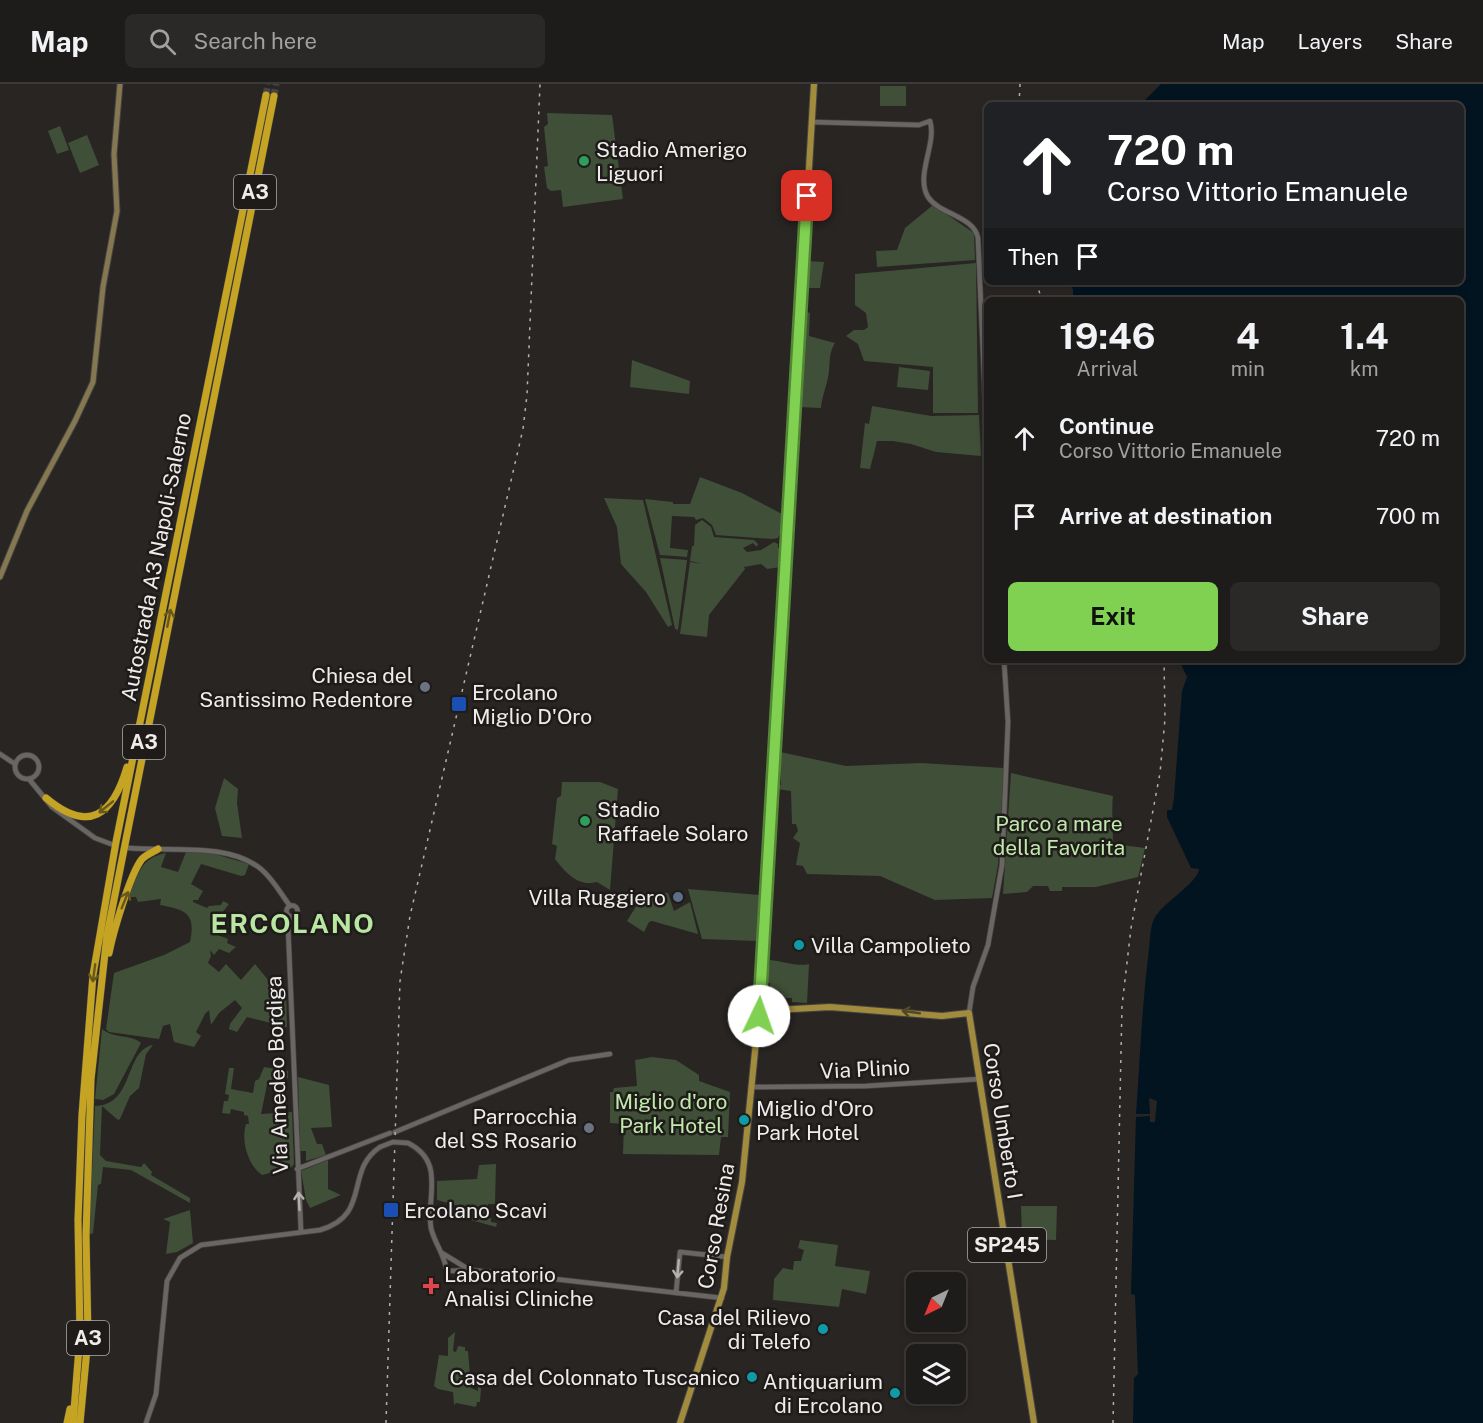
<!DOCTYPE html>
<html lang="en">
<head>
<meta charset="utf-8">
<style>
	:root { --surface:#1e1c1a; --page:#2b2927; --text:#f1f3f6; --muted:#a1a1a2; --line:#3c3a39; --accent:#80d051 }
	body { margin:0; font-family:"Public Sans",sans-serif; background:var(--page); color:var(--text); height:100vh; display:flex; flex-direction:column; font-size:22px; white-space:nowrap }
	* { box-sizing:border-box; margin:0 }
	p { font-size:20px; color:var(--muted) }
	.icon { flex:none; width:33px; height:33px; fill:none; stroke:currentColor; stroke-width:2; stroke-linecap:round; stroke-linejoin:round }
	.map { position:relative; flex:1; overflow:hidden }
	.panel { position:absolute; left:984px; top:213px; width:480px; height:366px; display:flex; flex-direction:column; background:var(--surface); border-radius:9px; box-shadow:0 3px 9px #0003,0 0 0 2px var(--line) }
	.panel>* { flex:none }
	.hud { position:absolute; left:984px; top:18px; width:480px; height:183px; border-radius:9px; box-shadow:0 3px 9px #0003,0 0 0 2px var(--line); background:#202124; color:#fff; overflow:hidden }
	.needle { width:39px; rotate:223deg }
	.fabs { position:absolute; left:906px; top:1188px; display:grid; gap:12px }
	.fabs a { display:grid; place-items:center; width:60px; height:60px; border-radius:9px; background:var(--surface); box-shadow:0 3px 9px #0003,0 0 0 2px var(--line); font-size:30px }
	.pin { position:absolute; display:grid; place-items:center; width:51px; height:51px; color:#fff; margin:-26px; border-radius:12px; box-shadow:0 3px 9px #0006 }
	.me { position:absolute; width:66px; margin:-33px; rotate:3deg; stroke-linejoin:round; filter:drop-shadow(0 0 4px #0008) }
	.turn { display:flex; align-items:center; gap:21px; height:126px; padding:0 24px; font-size:27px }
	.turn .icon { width:78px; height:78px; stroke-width:2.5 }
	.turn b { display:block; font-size:42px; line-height:51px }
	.then { display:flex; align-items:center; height:57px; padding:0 24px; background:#0003; gap:12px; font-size:22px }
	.eta { display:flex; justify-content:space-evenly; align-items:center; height:102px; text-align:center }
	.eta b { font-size:36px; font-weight:700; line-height:42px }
	.cta { display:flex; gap:12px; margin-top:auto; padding:12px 24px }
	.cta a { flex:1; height:69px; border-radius:9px; background:var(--accent); color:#111; font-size:24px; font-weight:700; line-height:69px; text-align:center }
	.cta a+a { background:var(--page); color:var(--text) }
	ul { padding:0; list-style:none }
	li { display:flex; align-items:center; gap:18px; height:78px; padding:0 24px }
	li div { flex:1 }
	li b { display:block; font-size:22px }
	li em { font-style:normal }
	header { display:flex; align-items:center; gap:36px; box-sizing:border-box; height:84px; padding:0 30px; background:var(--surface); border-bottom:2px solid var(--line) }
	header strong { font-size:28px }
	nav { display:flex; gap:33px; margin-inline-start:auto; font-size:21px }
	.search { width:420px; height:54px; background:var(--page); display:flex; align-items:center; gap:15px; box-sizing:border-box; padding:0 21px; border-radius:9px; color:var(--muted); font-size:22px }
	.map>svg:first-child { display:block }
	.green { fill:#404f38 }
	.water { fill:#011420 }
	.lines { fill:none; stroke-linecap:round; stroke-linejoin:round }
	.motorway-tunnel { stroke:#464341; stroke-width:7; stroke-dasharray:7 3.5; stroke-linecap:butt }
	.tertiary-casing { stroke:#464442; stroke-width:6 }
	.secondary-casing { stroke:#464442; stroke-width:7 }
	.primary-casing { stroke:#464442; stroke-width:8 }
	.motorway-casing { stroke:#464442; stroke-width:8 }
	.tertiary { stroke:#6a6663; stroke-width:4.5 }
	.secondary { stroke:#857850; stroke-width:5 }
	.primary { stroke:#a18b3d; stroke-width:6 }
	.motorway { stroke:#c5a323; stroke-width:7 }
	.rail { stroke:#b3b1b0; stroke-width:1.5; stroke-dasharray:3 6; stroke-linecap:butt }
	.tertiary-bridge-casing { stroke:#464442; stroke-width:6; stroke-linecap:butt }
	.tertiary-bridge { stroke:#6a6663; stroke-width:4.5 }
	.oneway { stroke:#69581e }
	.oneway2 { stroke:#524827 }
	.oneway3 { stroke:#b3b0ae }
	.route-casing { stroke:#538735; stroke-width:15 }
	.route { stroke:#80d051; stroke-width:10 }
	.leisure-dot { fill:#2e9e5b; stroke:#1e1b19; stroke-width:2 }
	.worship-dot { fill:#6b7280; stroke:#1e1b19; stroke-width:2 }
	.transit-dot { fill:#1a4fb4; stroke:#1e1b19; stroke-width:2 }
	.service-dot { fill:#5c6f8a; stroke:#1e1b19; stroke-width:2 }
	.culture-dot { fill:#0f9aa8; stroke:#1e1b19; stroke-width:2 }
	.health-dot { fill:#e0444e; stroke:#1e1b19; stroke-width:2 }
	.labels { text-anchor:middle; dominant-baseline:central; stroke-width:5; stroke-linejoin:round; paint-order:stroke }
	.shield { fill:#1e1b19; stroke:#b0aead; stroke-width:1.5 }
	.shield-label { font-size:20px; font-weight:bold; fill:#efedec }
	.poi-label { font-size:21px; fill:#efedec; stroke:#1e1b19; text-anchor:start }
	.street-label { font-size:21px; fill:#efedec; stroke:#1e1b19 }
	.park-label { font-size:21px; fill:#c0eaac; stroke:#1e1b19 }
	.district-label { font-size:27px; font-weight:bold; letter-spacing:1.5px; fill:#b9e6a3; stroke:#1e1b19 }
</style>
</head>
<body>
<header>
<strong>Map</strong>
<div class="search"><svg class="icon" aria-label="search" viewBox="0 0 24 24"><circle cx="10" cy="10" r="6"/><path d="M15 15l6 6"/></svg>Search here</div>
<nav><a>Map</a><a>Layers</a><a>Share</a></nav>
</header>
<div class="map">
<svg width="1483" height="1339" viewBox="0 0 1483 1339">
	<rect width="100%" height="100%" fill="#282523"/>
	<path class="green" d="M880,2h26v20h-26z
		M547,29l65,2 11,84 -60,8 -2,-17 -10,1 -4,-3 -3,-21 4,-1 -4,-39 4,-3z
		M60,42l9,24 -12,4 -9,-23z
		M87,51l12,30 -19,8 -12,-30z
		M933,121l41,28 1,27 -98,7 -1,-16 21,-1 8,-22z
		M807,177l17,1 -4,26h-14z
		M976,179l2,150h-45v-46l-69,-6 -6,-17 -12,-8 8,-6h10l4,-3 -2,-14 -11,-8v-31z
		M806,228l4,1 -1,23 26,7c-6,10 -5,17 -6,28 -1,12 -7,24 -8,37l-23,-1z
		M632,276l58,21 -1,13 -59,-7z
		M899,283l31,4 -2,19 -31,-3z
		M872,322l59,10 48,-1 2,41 -45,-4 -25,-8 -18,-3h-16l-7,28 -10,-1 5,-45 4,1z
		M700,393l42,16 42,22 -1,20h-4l-1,3 -6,1 -56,-4 -4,-10 -9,-7 -7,2 -2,-3 -22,-1 -2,32 18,2 -1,7 -27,-2 -15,-56 28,3v2h17z
		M604,414l39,2 29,125 -4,2 -22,-35 -25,-28 -4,-37z
		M702,436l9,7 3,10 40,3 4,4 -1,3 -4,-4 -10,5 4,4 14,-2 13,-8 4,2v4h4l1,3 -2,16 -14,2 -6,-5 -17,3 1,2 -36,46 -2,22 -27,-3 10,-72 13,2 -13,-3 2,-15h2l1,-21z
		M660,474l27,2 -9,70 -3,-1z
		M780,668l66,14 75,-3 83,5 -6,97 -6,33 -57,2 -55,-24 -73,-2 -4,-8 -7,-1 4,-22 -7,-5 5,-7 -2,-7h-4l-1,-33 -14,-2v-3l4,-1z
		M1011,689l102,23c-1,5 -1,45 1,48l31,4 -7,29 -42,10h-34v4h-12l-2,-5h-15l-6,6 -24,2z
		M224,694l14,11 -1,14 5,35 -20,-2 -7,-28z
		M562,698h38l18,7 -8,101 -13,-8c-19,5 -31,-9 -42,-23l2,-13 -5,-2 5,-46 4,-2z
		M186,768l25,1 38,11 -4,11 -4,1 -40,-12 -10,20 12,7 -5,9h-5v2l14,6 2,-2 12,-1 2,-4 6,3 -7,9 4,2 -4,10h-5l-2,9 13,5 -1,4 9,4 -7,6 -10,-4 -5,6 -4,-5 1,6 -3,7 11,9 7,-8 15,16 14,-16 19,23 12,5 1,35 -40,-10 -10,15 -8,-3 1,-5 12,-16 -7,-8 -16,13 -8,12 -2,-15 -4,4 -9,18 5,4 -7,11 -20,-5 -4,-18 -7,2 -4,13 -50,-7 -3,-3 8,-56 50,-18 26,-13c6,-29 -4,-32 -30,-37l1,-6 -23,3 -2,-5h-8c10,-22 12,-39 38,-44l-5,14 17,5z
		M688,805l72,6 -3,46 -55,-2z
		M639,808l29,1 6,18 16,-9 8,32 -46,-13 -3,1 -5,10 -17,-11 13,-21z
		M770,876c13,1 27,7 39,4l-2,39 -15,-1v-4h-7l-1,3h-7l-1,3 -7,-2 1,-19h-5l1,-18h4z
		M102,945c12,10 29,5 39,14l-27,51 -11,6 -8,-1z
		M153,961l-7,9 -7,34 -9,8 -10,23 -2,1 -16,-14 -2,49 6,6 35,6 3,-4 8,9 -1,3 39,23v5l-59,-33 -28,-3 -2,17 -3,1 -5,48 -4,2 6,-129c40,-1 29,-56 58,-61z
		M652,973l24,3 23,15v6l31,11 -2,45h-7l-2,18 -96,-1 1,-30 -14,-1v-31h3l1,-4 23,-2 -2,-26z
		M264,983l24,4v7l-20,2 -7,34 31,-2 2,52 -2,3 -30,8c-15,-11 -21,-35 -16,-51h3l-1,-8 -4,-1v-3l-13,-3 -1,5 -8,-1 2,-12h4l1,-6 -4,-1 4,-26h5l-3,21 22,4 2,-12 4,-2z
		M298,993l31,8 3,42 -21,1 6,16h5l4,11 -20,6v-10h-6z
		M328,1076v29l13,6 -31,13 -4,-8 -5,-29z
		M496,1080l-1,40h-7v10h-3l-1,4h7v4l6,1 -1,4 -32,-9 3,-10 -30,-8v-19l40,-2 2,-14z
		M1021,1122h36l-1,34 -34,-1z
		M190,1126l3,33 -16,9 -11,2 4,-32 -7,-3z
		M800,1156l38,5 -3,21 35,5 -4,23 -24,-5 -3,18 -66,-7 1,-21 9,-11 10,2 1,-9h7l3,-11 -6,-2z
		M455,1248l-2,19 3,1 2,-6 7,1v4h3l3,37 7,3v-4l3,1 -1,14h-3l-1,5 -20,-4 -2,2 -1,-13 -15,-3 -4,-3 5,-31 9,1v-18z"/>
	<path class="water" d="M1161,0h322v1339h-350l1,-45 4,-4 -3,-79 -4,-1 5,-177 14,-1v6h5l2,-21 -8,-3 1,16h-14c4,-54 6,-110 13,-164 1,-9 1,-23 5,-31 9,-17 44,-36 45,-50l-8,-1 -24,-51v-7h5l2,-12 8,-107 5,-14 -8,-17h282v-360h-388v-11l-6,-7h394v-177h-321z"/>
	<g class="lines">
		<path class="motorway-tunnel" d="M266,11l2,-11
			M274,12l2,-12"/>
		<g class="tertiary-casing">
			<path id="tertiary" d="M811,38l108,3 11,-4c7,23 -15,54 -2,76 11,17 46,19 50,41l9,207
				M0,670l15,10
				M15 683a12 12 0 1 1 24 0a12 12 0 1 1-24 0Z
				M29,695l23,28 43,31 16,6
				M129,764c39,4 99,-6 132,21 12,10 20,25 29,37
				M286.5 827a5.5 5.5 0 1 1 11 0a5.5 5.5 0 1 1-11 0Z
				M290,832l-2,10 13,306
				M969,929l4,-26 15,-42 14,-80 6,-143 -4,-62
				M752,1003l114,-1 114,-7
				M395,1048l174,-72 41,-6
				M408,1059c38,19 18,54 23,85 3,14 13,26 15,40l4,3 19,-1 33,3 220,25
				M297,1085l93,-36
				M442,1169l26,16
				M676,1209l4,-41 47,5
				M146,1339l10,-29 11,-113 13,-23 21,-13 119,-15c52,-15 24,-59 60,-83"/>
		</g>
		<g class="secondary-casing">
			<path id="secondary" d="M0,493l27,-66 48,-90 18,-39 10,-95 14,-76 -3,-57 6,-70"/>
		</g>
		<g class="primary-casing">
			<path id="primary" d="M759,927l71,-4 112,9 27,-3 65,410
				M680,1339l44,-135 3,-31 15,-75 17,-171 55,-927"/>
		</g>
		<g class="motorway-casing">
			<path id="motorway" d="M46,714c43,36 67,17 81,-31
				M109,869c4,-20 21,-79 33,-94 4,-4 11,-7 16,-10
				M67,1339l3,-14
				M73,1339l7,-88 -2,-115 4,-105 11,-140 23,-133 150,-747
				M80,1339l8,-85 -2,-102 5,-157 16,-144 167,-839"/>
		</g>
		<use href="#tertiary" class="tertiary"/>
		<use href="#secondary" class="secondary"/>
		<use href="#primary" class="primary"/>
		<use href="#motorway" class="motorway"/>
		<path class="rail" d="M1019,21l1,-21
			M1036,198l6,18
			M386,1339l14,-442 10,-65 113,-487 4,-34 13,-311
			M1113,1339l9,-417 9,-78 29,-155 5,-54 -1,-59"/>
		<g class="tertiary-bridge-casing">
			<path id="tertiary-bridge" d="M380,1063l13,-5 15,1"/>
		</g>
		<use href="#tertiary-bridge" class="tertiary-bridge"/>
	</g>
	<defs><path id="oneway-shaft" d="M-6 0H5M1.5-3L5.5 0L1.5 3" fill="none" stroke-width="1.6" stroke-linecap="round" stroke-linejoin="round" transform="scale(1.5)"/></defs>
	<g class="oneway">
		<use href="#oneway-shaft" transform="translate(169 534) rotate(-79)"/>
		<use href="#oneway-shaft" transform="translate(106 723) rotate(141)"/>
		<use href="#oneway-shaft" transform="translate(125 816) rotate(-68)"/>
		<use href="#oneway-shaft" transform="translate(94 889) rotate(98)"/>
	</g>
	<use class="oneway2" href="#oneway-shaft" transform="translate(911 928) rotate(-172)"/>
	<g class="oneway3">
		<use href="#oneway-shaft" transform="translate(299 1117) rotate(-93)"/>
		<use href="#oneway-shaft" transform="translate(678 1185) rotate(95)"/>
	</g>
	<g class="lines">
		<g class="route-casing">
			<path id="route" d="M759,932l48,-820"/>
		</g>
		<use href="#route" class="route"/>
	</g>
	<g class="leisure-dot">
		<circle cx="584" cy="77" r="6"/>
		<circle cx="585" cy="737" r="6"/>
	</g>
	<g class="worship-dot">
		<circle cx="425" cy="603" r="6"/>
		<circle cx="589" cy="1044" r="6"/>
	</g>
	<g class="transit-dot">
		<rect x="451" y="612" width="16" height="16" rx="3"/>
		<rect x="383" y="1118" width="16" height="16" rx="3"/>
	</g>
	<circle class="service-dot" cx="678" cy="813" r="6"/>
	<g class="culture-dot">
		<circle cx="799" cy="861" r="6"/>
		<circle cx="744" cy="1036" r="6"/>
		<circle cx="823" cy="1245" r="6"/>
		<circle cx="752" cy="1293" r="6"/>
		<circle cx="895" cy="1309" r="6"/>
	</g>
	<path class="health-dot" d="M428 1193h6v6h6v6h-6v6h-6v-6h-6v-6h6z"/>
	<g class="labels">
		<g class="shield">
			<rect x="234" y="91" width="42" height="34" rx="4.5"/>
			<rect x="123" y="641" width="42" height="34" rx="4.5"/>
			<rect x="968" y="1144" width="78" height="34" rx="4.5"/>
			<rect x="67" y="1237" width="42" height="34" rx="4.5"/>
		</g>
		<g class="shield-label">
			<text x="255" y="108">A3</text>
			<text x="144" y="658">A3</text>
			<text x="1007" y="1161">SP245</text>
			<text x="88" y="1254">A3</text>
		</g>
		<g class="poi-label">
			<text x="596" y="65">Stadio Amerigo<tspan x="596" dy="24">Liguori</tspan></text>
			<text x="413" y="591" text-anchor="end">Chiesa del<tspan x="413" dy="24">Santissimo Redentore</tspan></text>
			<text x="472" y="608">Ercolano<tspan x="472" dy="24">Miglio D'Oro</tspan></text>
			<text x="597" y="725">Stadio<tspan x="597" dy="24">Raffaele Solaro</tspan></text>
			<text x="666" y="813" text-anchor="end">Villa Ruggiero</text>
			<text x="811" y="861">Villa Campolieto</text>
			<text x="756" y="1024">Miglio d'Oro<tspan x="756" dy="24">Park Hotel</tspan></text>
			<text x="577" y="1032" text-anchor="end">Parrocchia<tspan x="577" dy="24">del SS Rosario</tspan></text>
			<text x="404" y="1126">Ercolano Scavi</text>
			<text x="444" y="1190">Laboratorio<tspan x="444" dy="24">Analisi Cliniche</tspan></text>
			<text x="811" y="1233" text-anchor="end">Casa del Rilievo<tspan x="811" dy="24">di Telefo</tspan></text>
			<text x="740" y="1293" text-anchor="end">Casa del Colonnato Tuscanico</text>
			<text x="883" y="1297" text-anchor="end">Antiquarium<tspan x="883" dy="24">di Ercolano</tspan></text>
		</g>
		<g class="street-label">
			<text transform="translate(156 473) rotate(-79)">Autostrada A3 Napoli-Salerno</text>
			<text transform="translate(865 985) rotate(-3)">Via Plinio</text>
			<text transform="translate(277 991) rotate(-92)">Via Amedeo Bordiga</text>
			<text transform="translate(1003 1037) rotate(81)">Corso Umberto I</text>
			<text transform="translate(716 1142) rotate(-80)">Corso Resina</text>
		</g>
		<g class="park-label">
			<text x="1059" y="739">Parco a mare<tspan x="1059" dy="24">della Favorita</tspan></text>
			<text x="671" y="1017">Miglio d'oro<tspan x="671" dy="24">Park Hotel</tspan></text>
		</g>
		<g class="district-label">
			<text x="293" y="839">ERCOLANO</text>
		</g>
	</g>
</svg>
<div class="fabs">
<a><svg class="needle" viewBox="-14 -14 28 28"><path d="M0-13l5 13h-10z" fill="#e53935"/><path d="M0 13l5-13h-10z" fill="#a1a1a2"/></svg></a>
<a><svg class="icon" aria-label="layers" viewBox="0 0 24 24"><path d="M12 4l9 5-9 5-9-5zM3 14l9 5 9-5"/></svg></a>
</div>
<div class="pin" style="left:807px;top:112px;background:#d93025"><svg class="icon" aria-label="arrive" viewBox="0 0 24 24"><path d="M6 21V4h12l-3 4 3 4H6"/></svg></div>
<svg class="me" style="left:759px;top:932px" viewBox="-20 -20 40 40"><circle r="19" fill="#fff"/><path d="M0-13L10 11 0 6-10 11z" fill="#80d051"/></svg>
<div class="hud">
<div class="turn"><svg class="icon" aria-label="ahead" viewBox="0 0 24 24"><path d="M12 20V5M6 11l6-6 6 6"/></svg><div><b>720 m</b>Corso Vittorio Emanuele</div></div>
<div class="then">Then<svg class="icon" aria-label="arrive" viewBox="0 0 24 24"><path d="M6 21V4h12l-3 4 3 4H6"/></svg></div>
</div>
<section class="panel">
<div class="eta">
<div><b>19:46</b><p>Arrival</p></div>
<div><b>4</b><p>min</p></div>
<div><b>1.4</b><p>km</p></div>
</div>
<ul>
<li><svg class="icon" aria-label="ahead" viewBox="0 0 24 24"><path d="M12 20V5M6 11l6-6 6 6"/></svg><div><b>Continue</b><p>Corso Vittorio Emanuele</p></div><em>720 m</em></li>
<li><svg class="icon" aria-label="arrive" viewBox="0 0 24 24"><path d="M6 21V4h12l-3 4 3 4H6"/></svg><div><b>Arrive at destination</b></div><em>700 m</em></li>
</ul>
<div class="cta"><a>Exit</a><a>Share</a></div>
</section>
</div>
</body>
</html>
